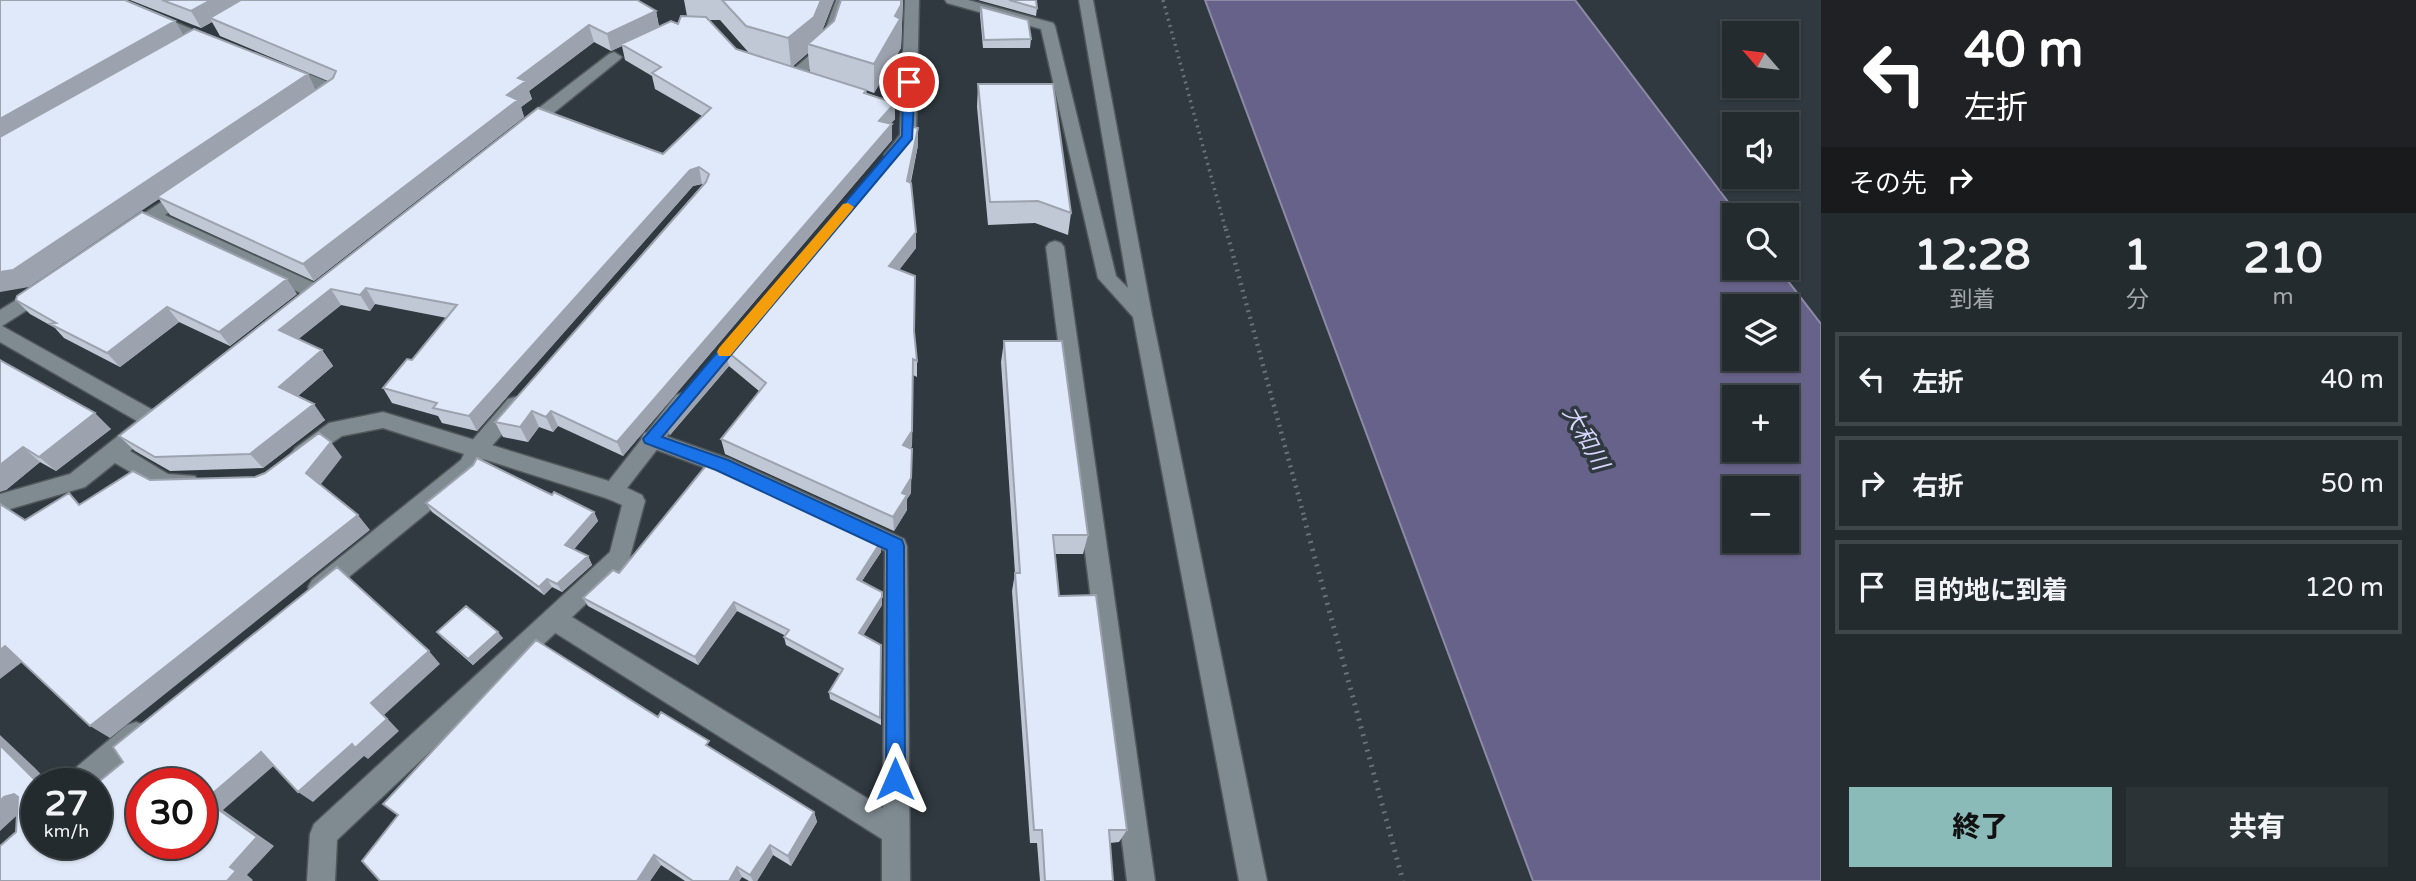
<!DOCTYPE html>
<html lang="ja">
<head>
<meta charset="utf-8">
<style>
	:root { --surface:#232b2f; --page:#2b3337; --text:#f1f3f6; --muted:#a3a7aa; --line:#40474b; --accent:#8bbbb9 }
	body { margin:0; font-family:"Varela Round","Noto Sans JP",sans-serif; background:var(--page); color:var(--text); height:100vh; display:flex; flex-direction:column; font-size:26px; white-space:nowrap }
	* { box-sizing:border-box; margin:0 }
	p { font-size:23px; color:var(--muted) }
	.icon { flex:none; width:38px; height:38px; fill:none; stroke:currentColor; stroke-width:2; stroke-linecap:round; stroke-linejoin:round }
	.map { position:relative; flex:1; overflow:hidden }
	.side { display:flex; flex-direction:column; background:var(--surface); width:595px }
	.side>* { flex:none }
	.top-card { background:#202124; color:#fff; overflow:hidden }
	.needle { width:46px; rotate:298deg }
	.fabs { position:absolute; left:1722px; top:21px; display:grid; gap:14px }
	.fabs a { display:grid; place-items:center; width:77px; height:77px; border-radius:0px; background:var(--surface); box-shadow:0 2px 5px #0004,0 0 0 2px var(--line); font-size:35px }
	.speed { position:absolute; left:21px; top:768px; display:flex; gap:14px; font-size:35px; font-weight:700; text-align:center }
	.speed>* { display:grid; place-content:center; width:91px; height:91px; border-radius:50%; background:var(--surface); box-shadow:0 2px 5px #0004,0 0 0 2px var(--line); line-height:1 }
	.speed small { font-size:18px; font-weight:400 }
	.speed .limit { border:10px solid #d22; background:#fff; color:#111 }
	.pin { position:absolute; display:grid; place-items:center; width:60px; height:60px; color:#fff; margin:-30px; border:4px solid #fff; border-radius:50%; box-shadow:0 2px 7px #0007 }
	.me { position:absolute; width:77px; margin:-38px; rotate:0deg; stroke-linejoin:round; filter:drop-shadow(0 0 5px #0008) }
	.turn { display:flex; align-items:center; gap:24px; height:147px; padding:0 28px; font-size:32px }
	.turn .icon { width:91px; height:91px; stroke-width:2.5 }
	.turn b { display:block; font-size:49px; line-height:60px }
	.then { display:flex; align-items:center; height:66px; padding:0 28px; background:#0003; gap:14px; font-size:26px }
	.eta { display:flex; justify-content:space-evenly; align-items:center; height:119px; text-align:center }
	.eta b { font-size:42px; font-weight:800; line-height:49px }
	.cta { display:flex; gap:14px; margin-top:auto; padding:14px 28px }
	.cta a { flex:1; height:80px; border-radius:0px; background:var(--accent); color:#111; font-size:28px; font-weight:800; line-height:80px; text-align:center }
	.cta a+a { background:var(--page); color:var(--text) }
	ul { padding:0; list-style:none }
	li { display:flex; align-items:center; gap:21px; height:94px; margin:0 14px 10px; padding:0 14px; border:4px solid var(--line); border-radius:0px }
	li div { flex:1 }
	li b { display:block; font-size:26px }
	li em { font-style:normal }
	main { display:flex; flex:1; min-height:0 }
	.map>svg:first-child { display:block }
	.water { fill:#676289; stroke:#8c8aa6; stroke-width:2; fill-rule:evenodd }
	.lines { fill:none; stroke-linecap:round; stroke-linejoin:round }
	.lane-casing { stroke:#50585c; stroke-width:3 }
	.street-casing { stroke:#50585c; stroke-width:3 }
	.path-far2 { stroke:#687176; stroke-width:3.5; stroke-dasharray:2 4.5; stroke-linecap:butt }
	.path-far1 { stroke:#687176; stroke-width:4.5; stroke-dasharray:2 5; stroke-linecap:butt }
	.path { stroke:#687176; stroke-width:5; stroke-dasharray:2 6; stroke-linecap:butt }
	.lane { fill:#7f8b91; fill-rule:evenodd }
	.street { fill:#7f8b91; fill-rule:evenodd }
	.wall { fill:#c0c8d6; fill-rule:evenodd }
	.shaded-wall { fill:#9ca3ae }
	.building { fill:#dfe9f9; stroke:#9ca3ae; stroke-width:2; fill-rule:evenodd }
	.route { fill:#1a73e8; stroke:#114b97; stroke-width:2 }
	.slow { fill:#f59e0b }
	.labels { text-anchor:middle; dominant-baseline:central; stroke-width:7; stroke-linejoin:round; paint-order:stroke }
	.water-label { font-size:23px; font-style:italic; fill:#d8d5fd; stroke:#2f393f }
</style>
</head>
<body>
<main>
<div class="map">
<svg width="1821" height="881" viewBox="0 0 1821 881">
	<rect width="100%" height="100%" fill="#2f393f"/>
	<path class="water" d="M1205,0h370l163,215h-4v53h44l43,56v557h-288zM1734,306h53v53h-53zM1734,397h53v53h-53zM1734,488h53v53h-53z"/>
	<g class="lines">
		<g class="lane-casing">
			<path id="lane" d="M836,0h14l-17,49 -34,30h-10l-3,-3 3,-3 30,-26z
				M905,0h14l-3,136 -18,23 -6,1 -8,-5 16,-20z
				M683,393l7,2 3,6 -3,6 -63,81 15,7 3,6 -17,63 -291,276 -2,41h-28l3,-47 4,-10 296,-272 12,-47 -18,-8 -3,-6 75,-96z
				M515,397l7,2 3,6 -3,6 -38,44 -7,2 -7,-2 -4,-6 4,-6 38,-44z"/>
		</g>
		<g class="street-casing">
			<path id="street" d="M103,0h20l99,42 -2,3h-10z
				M945,0h23l85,23 2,3 61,250 12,12 -49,-288h14l59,315 115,566h-28l-106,-564 -35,-39 -57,-249 -94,-26z
				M614,52l8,5 -3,3 -89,72h-12l-2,-4 2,-4 91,-70z
				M284,64l56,23 3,3 -15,11h-12l-2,-3 9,-7 -44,-19 -3,-3 3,-3z
				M186,186l9,6 -3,4 -27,19 158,72 2,5 -2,5h-14l-156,-74 -18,12h-12l-3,-4 3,-4z
				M1055,241l6,2 3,4 91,634h-28l-81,-634 3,-4z
				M45,282l7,2 2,5 -2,5 -50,32 158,88 3,6 -3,6 -30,25 38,23 27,2 3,6 -3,6 -30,4 -50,-29 -30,24 -85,25v-18l70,-20 67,-53 -137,-79v-32z
				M383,412l229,70 8,3 3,6 -3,6 -8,3 -129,-41 -6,13 -149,122 -8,3 -8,-3 -4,-7 4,-7 149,-120 3,-6 -81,-26 -41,8 -40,27 -7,-3 -4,-6 4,-6 34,-25z
				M651,431l79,28 174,80 3,7 3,335h-28v-42l-336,-212 -4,-8 4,-8 8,-3 8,3 321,197 2,-257 -171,-80 -70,-26 -3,-6 3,-6z
				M136,722l9,3 4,9 -4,9 -49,41h-33l4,-9 60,-50z"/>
		</g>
		<path class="path-far2" d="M1163,0l63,231"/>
		<path class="path-far1" d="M1226,229l79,291"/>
		<path class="path" d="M1304,518l99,363"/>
		<use href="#lane" class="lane"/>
		<use href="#street" class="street"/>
	</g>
	<path class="wall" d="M130,0h507l19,11 3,15 19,-2 9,-8 -3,-16h150l-12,31 12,-10 7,-21h62l-2,48 -27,45 -8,-3 1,4 28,25 -4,4 1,17 -269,316 -65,-30 -5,6 -14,-5 -11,15 -25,-5 -8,-15 208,-238h-1l-9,2 -216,245 -35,-8 -4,-7 -46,-13 -9,-15 29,-28 35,-42 -72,-14 -5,7 -29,-6 -43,34 24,11 11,16 -35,30 27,24 -62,48 -93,3 -35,-20 -16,-15 419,-328 125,46 39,-38 -47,-27 -3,-13 -27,-16 -3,-14 -11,5 -17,-9 -65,49 3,8 -11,8 3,10 -210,164 -144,-66 -11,-16 -159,93 175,-271 8,14 133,54 12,-8 -108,-45 -8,-14 -11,6zM709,20h11l30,34 -14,-5zM808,53l2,19 -18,-5z
		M978,0h58l1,8 -1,8z
		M981,7l50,32 -1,9h-47l-3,-33z
		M978,84l93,129 -3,22 -33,-12 -47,2 -11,-118z
		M918,128v17l-7,37 5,66 -17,22 15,63 3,28v16l-4,-2 -1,71 -2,3 1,44 -4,6v11l-13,21 -169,-77 -4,-15 38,-48 -30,-25 -59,69 -5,-15z
		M297,294l-67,52 -51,-24 -59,45 -56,-29 -9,-10 -25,-14 -14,-14z
		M1004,341l84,194 -5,19h-28l4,42 68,234 -8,12 -9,1 3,38h-73l-3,-38h-7l-18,-252 3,-18 -14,-211z
		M0,360l111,69 -55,42 -16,-9 -34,28z
		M552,495l42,17 4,9 -24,28 14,7 4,9 -30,27 -10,-5 -8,8 -112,-83 -6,-9z
		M880,543l1,9 -19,29 20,11v13l-19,30 18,10v80l-51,-26 -1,-7 11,-18 -54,-29 -2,-8 2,-1 -49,-25 -39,54 -110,-59 -5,-8 36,-25z
		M437,632l66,6 -30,27 -31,-27z
		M658,717l55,32 101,63 3,10 -26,44 -18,-11 -16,26h-8l-7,-4 -3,4h-54l-24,-16 -11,16h-270l18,-66z"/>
	<path class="shaded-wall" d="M211,0h40l-41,18 2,4 -11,6 -10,-17z
		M821,0h13l-17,45 -9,-1v9l-17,14 -3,-29z
		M901,0h2l-2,48 -27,45v-29z
		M656,11l3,17 -38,16 1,2 -11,5 -4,-17z
		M175,21l10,17 -185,107v-26z
		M589,25l5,17 -65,49 3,8 -11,8 3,10 -210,164 -11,-17 204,-169 11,-17z
		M308,74l9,18 -160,105 2,2 -130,88 -29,5v-20z
		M895,103v16l-16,18v-16z
		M892,124v16l-269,316 -6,-14z
		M918,128v17l-11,53v-17z
		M699,167l3,17 -9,2 -216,245 -8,-15 221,-246z
		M916,232v16l-26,34 -1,-16z
		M287,279l10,15 -67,52 -11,-14z
		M366,288l9,16 -5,7 -10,-16z
		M331,289l10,16 -51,41 -11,-16z
		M167,307l12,15 -59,45 -13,-14z
		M322,350l11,16 -42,36 -12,-15z
		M725,350l4,16 -59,69 -5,-15z
		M913,359l-1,87 -9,14v-15z
		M314,404l11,16 -62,48 -13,-14z
		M532,411l7,16 -11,15 -8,-15z
		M551,411l7,15 -5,6 -7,-15z
		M95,413l16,16 -55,42 -17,-14z
		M331,442l11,15 -24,31 -12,-15z
		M23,447l17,15 -34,28 -6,2v-27z
		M912,449l-1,44 -4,6v11l-13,21 -1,-14 9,-24z
		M594,512l4,9 -28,33 -5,-9z
		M358,515l12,15 -260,208 -20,-12z
		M880,543l1,9 -23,35 -1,-8z
		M588,556l4,9 -30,27 -5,-8z
		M547,579l5,8 -8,8 -5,-8z
		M882,597v8l-22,36 -1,-8z
		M734,602l3,9 -39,54 -3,-8z
		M498,632l5,6 -30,27 -5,-6z
		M5,646l21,13 -26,20v-29z
		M429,651l11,13 -56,51 15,16 -31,28 -4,-3 -51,46 -15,-10 73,-89z
		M0,735l35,33 15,16h-11l-39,-39z
		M261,752l16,11 -54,47 51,36 -27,29 6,5 -1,1h-25l3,-14 -25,-67z
		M14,794l22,10 -10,3 -26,24v-30l4,-4z
		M814,812l3,10 -26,44 -3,-10z
		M770,845l3,10 -16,26h-4l-3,-6z
		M654,855l7,10 -11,16h-13z
		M737,867l5,10 -3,4h-10z"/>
	<path class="building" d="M0,0h125l50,21 -175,98z
		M162,0h49l-20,11z
		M241,0h396l19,11 -49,23 -18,-9 -71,53 8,3 -19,14 11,5 -215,164 -146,-67 176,-119 3,-7 -126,-53z
		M722,0h99l-7,17 -26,21 -42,-12z
		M841,0h60v5l-6,11 5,3 -26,45 -66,-20 26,-23z
		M1009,0h27l1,8z
		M981,7l47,13 3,19 -47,1z
		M681,16l25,1 30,32 130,41 -2,3 31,10 -16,18 13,3 -275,318 -66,-31 -5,6 -14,-6 -12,16 -25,-5 211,-240 3,-8 -10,-7 -9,3 -221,246 -36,-8 4,-5 -54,-15 24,-29 5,1 45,-55 -91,-17 -6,7 -29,-6 -52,41 43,20 -43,37 35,17 -64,50 -95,3 -36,-21 419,-328 125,46 48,-46 -59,-35 9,-6 -40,-23 50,-23 7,3z
		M194,29l114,45 -295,196 -13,2v-135z
		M978,84h75l18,129 -33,-12 -48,1z
		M913,127l5,1 -11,53 4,2 5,49 -27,34 26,10 -1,55 3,30 -4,-2 -1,72 -9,14 9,4 -1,29 -9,15 5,2 -14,22 -172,-78 45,-56 -41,-33 -60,70z
		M142,212l145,67 -68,53 -52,-25 -60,46 -57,-29 6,-1 -40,-23 1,-4z
		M1004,341h58l26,194h-35l6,61 37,-1 31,235h-18l4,51h-68l-3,-51h-8l-19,-257h5z
		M0,360l95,53 -56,44 -16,-10 -23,18z
		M319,433l12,9 -25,31 52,42 -268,211 -85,-80 -5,4v-146l25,16 44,-27 10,12 54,-34 17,9 105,-3 10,-4z
		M477,458l75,37 2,-3 40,20 -29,33 23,11 -31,28 -10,-5 -8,8 -113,-84 47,-38z
		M708,463l172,80 -23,36 25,13v5l-23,36 22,12 -1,73 -51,-26 14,-23 -59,-32 5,-7 -55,-28 -39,55 -112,-59 30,-28 6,3z
		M337,567l92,84 -58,52 16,16 -32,29 -3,-4 -54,48 -37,-40 -56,48 52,37 -27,30 6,4 -9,10h-227v-35l16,-14 2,-35 -4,-3 -10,3 -4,4v-56l39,39h-2v60h59v-60l27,-22 -10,-15zM142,784h59v60h-59z
		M466,606l32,26 -30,27 -31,-27z
		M536,640l122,77 3,-5 48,29 -3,4 108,67 -26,44 -18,-11 -20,30 -13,-8 -8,14h-36l-39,-26 -17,26h-257l-18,-20 36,-46 -15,-11z"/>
	<path class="route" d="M909,78l6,4 -3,57 -250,298 66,23 174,80 2,6 1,233 -2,7 -8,3 -7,-3 -2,-7 1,-229 -171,-80 -71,-27 -2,-4 259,-303 1,-54z"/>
	<path class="slow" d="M848,203l6,4 -2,3 -122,146h-11l-2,-4 2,-4 124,-144z"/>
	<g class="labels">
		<g class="water-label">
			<text transform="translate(1585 438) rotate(61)">大和川</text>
		</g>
	</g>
</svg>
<div class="fabs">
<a><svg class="needle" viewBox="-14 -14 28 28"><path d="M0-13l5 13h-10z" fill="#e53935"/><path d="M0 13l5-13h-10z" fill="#a3a7aa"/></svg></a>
<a><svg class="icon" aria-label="sound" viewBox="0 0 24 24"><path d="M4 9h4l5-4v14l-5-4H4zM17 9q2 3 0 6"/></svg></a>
<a><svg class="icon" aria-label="search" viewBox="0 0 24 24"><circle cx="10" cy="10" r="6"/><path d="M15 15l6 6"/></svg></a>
<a><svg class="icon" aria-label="layers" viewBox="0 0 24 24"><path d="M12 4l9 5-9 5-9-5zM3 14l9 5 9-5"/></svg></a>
<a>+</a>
<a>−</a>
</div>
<div class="speed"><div>27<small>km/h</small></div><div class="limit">30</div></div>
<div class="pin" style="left:909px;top:82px;background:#d93025"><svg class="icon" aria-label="arrive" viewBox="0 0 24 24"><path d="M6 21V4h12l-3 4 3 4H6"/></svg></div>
<svg class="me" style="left:895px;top:779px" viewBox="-20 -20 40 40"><path d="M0-17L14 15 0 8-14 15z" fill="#1a73e8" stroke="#fff" stroke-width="4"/></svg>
</div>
<section class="side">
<div class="top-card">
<div class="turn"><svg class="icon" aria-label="left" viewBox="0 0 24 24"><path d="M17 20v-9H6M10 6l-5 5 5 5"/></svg><div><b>40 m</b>左折</div></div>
<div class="then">その先<svg class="icon" aria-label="right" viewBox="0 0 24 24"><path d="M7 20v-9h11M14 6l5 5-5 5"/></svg></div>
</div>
<div class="eta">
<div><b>12:28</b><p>到着</p></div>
<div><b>1</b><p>分</p></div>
<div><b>210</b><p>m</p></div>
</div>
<ul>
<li><svg class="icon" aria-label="left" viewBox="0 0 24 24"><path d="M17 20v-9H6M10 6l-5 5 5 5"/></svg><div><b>左折</b></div><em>40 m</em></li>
<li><svg class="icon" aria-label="right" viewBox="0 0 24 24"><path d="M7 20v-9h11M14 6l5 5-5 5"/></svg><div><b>右折</b></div><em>50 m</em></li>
<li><svg class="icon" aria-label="arrive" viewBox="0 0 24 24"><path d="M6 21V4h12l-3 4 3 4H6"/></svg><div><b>目的地に到着</b></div><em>120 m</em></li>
</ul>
<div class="cta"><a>終了</a><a>共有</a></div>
</section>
</main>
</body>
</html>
